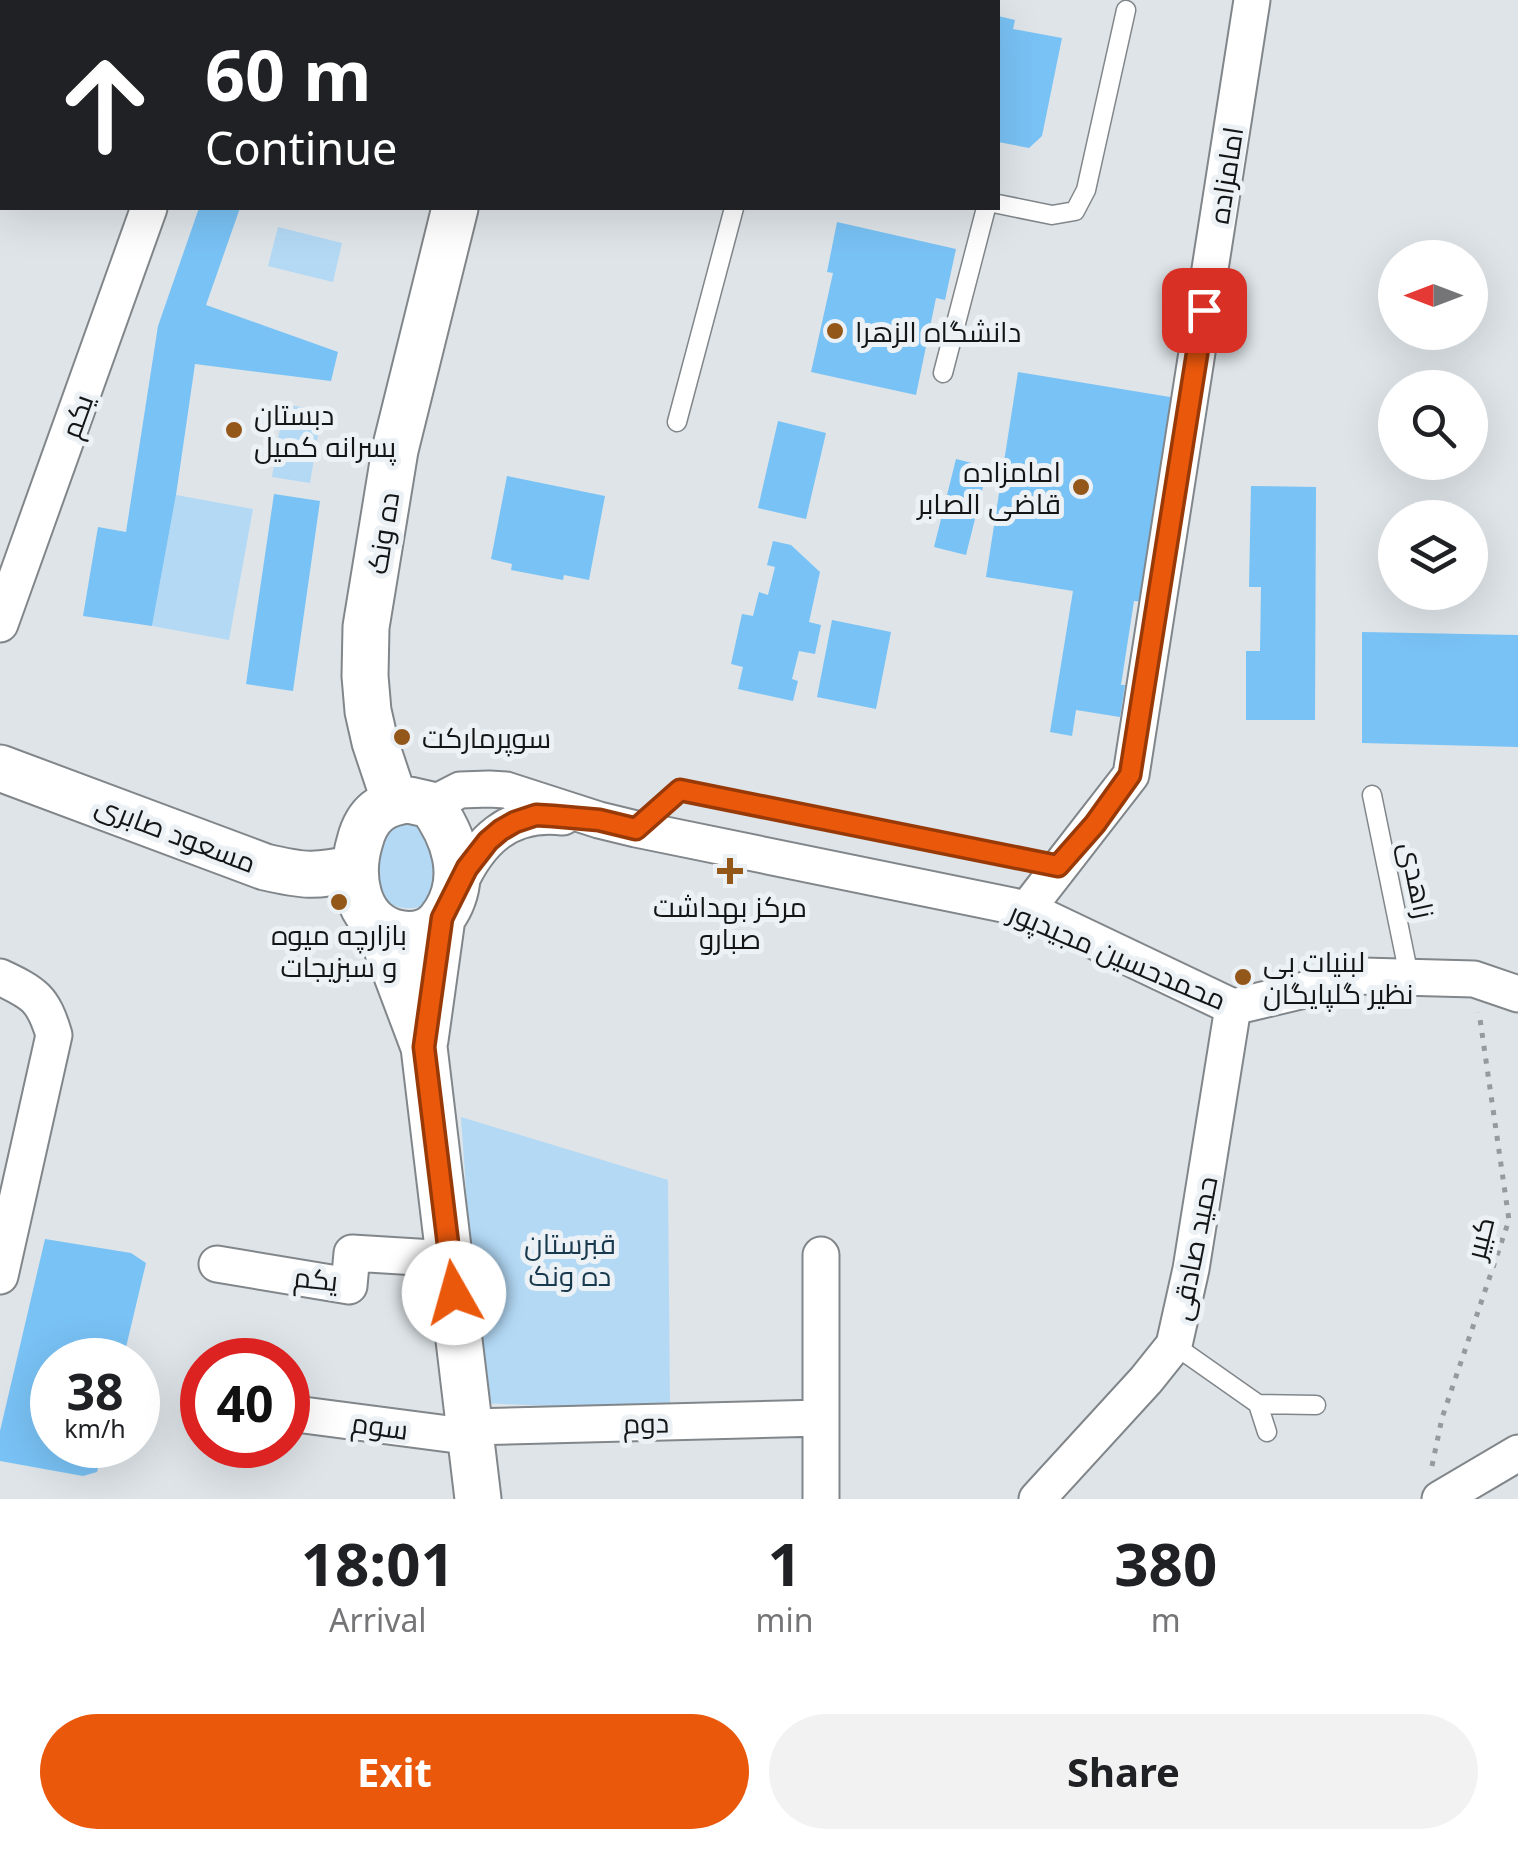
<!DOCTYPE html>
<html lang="en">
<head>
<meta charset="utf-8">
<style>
	:root { --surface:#fff; --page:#f2f2f2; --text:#202124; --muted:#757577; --accent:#ea580c }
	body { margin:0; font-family:"Noto Sans",Cairo,sans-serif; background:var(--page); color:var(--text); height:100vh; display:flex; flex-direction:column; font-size:38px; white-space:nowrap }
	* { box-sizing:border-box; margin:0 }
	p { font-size:32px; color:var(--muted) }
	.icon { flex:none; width:55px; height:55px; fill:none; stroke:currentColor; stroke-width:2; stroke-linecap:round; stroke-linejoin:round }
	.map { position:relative; height:1499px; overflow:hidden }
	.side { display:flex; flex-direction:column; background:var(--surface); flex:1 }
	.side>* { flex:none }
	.banner { position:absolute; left:0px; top:0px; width:1000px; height:210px; box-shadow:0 10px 40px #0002; background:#202124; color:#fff; overflow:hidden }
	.needle { width:65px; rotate:270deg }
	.fabs { position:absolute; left:1378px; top:240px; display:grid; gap:20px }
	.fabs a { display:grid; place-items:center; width:110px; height:110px; border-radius:50%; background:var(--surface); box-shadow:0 10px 40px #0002; font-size:50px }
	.speed { position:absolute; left:30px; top:1338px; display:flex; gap:20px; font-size:50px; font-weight:700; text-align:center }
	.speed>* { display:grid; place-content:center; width:130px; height:130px; border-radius:50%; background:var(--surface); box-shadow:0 10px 40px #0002; line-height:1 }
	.speed small { font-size:25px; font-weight:400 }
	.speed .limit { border:15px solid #d22; background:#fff; color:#111 }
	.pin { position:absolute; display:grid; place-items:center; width:85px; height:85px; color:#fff; margin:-42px; border-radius:20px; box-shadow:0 5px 15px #0006 }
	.me { position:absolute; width:110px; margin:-55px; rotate:353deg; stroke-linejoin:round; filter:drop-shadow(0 0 8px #0008) }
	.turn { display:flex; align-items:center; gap:35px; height:210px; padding:0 40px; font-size:45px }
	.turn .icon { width:130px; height:130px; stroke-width:2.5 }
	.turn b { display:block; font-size:70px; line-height:85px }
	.eta { display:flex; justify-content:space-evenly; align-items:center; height:170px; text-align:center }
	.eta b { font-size:60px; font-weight:700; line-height:70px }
	.action { display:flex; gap:20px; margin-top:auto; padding:20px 40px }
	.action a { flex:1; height:115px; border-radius:60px; background:var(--accent); color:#fff; font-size:40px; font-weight:700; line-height:115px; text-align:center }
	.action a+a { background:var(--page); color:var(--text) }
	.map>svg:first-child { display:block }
	.green { fill:#b3d9f5 }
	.building { fill:#79c2f5 }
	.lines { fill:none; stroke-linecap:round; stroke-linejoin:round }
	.service-casing { stroke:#81868a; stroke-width:21 }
	.minor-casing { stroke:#81868a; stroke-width:39 }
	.tertiary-casing { stroke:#81868a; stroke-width:49 }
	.path { stroke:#959a9d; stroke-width:5; stroke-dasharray:5 8; stroke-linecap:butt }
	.service { stroke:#fff; stroke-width:18 }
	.minor { stroke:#fff; stroke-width:35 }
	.tertiary { stroke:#fff; stroke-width:45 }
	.route-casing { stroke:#983908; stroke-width:25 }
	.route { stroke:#ea580c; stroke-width:18 }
	.poi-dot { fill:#94571a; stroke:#ebf1f5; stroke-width:4 }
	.labels { text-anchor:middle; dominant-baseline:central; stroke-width:10; stroke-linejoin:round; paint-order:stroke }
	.street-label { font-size:28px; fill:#131516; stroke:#ebf1f5 }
	.poi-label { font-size:28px; fill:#131516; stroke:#ebf1f5; text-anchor:start }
	.park-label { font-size:28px; fill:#19394e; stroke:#ebf1f5 }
</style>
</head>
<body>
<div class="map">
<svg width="1518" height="1499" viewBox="0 0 1518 1499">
	<rect width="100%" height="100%" fill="#dee4e8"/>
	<path class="green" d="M278,227l64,16 -9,39 -65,-16z
		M284,404l38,7 -12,72 -38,-6z
		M176,495l77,14 -24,131 -77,-14z
		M398,821l28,3 10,30 -3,48c-19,9 -33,8 -52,-2l-5,-44 9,-29z
		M461,1117l207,63 2,231 -189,-8z"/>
	<path class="building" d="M998,16l17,4 -2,9 49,9 -20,98 -13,12 -31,-6z
		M199,208h41l-34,97 132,47 -7,29 -136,-17 -19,131 -24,131 -69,-10 15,-89 28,5 32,-206z
		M837,222l119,27 -11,51 -9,-2 -20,97 -105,-23 22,-99 -6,-1z
		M1018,372l158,26 -31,204 -11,-1 -13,84h4l-5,32 -44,-7 -4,26 -22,-4 23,-141 -87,-14z
		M778,421l48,12 -20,86 -48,-11z
		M956,459l32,8 -22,88 -32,-8z
		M507,476l98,20 -16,84 -25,-5 -1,5 -52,-10 1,-6 -21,-5z
		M1251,486l65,1 -1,233h-69v-69h14l1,-64h-12z
		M274,494l46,7 -27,190 -47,-7z
		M773,541l18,4 29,27 -11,50 12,3 -6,29 -16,-3 -7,28 6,2 -5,20 -55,-12 5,-22 -12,-3 11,-50 11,2 6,-24 9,3 7,-28 -8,-2z
		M832,620l59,12 -15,77 -59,-12z
		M1362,632l156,3v112l-156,-4z
		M45,1239l86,14 15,10 -23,97h-71v85h51l-6,27 -14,4 -83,-15v-30z"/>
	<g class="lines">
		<g class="service-casing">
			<path id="service" d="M998,204l54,11 23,-4 11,-21 40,-180
				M943,373l43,-165
				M677,422l57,-214
				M1372,795l37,181
				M637,829l42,-39 380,76
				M1174,1345l84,59 58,1
				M1258,1404l9,28"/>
		</g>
		<g class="minor-casing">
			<path id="minor" d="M219,2l1,-2
				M0,624l149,-416
				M431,805l29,-15 29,-1 17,1 93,30 37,9 391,80 206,98 130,-31 111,3 44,15
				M458,887c21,-47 51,-76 105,-70
				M1027,909l104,-134 121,-775
				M0,977c34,16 43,21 54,58l-54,241
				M821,1255v244
				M217,1264l132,22 3,-33 98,6
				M288,1413l184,24
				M470,1427l351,-9
				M1037,1499l109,-119 28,-35 17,-76 42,-262
				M1440,1499l78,-46"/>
		</g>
		<g class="tertiary-casing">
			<path id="tertiary" d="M519,2l1,-2
				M0,768l265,99c39,9 50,10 90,1
				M409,800l22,5c23,31 37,71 15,107 -6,9 -11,16 -22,20 -9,3 -21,3 -31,0 -38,-12 -43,-58 -33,-91 7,-27 22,-38 49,-41z
				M395,802l-20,-60 -7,-31 -3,-35 1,-49 29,-177 60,-242
				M378,925l46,122 54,452
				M425,1040l17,-122"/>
		</g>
		<path class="path" d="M1432,1466l10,-48 67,-198 -30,-208"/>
		<use href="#service" class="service"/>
		<use href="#minor" class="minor"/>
		<use href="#tertiary" class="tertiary"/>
	</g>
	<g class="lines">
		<g class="route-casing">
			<path id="route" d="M454,1293l-30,-246 18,-129 25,-50 21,-27 13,-11 14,-8 21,-7 17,1 46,4 37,9 44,-39 378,76 37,-42 35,-49 74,-465"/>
		</g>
		<use href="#route" class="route"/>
	</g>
	<g class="poi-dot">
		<circle cx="835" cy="331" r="10"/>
		<circle cx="234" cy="430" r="10"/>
		<circle cx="1081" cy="487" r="10"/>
		<circle cx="402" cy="737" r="10"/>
		<path d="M725 856h10v10h10v10h-10v10h-10v-10h-10v-10h10z"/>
		<circle cx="339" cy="902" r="10"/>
		<circle cx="1243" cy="977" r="10"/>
	</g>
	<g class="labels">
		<g class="street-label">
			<text transform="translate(1225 175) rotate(-81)">امامزاده</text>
			<text transform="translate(76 416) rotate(-70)">یکم</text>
			<text transform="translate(382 533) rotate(-81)">ده ونک</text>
			<text transform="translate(176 833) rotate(21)">مسعود صابری</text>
			<text transform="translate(1418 880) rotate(78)">زاهدی</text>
			<text transform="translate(1118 955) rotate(23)">محمدحسین مجیدپور</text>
			<text transform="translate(1479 1238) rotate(-76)">کبیر</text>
			<text transform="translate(1193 1248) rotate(-79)">حمید صادقی</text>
			<text transform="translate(316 1278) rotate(6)">یکم</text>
			<text transform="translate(646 1422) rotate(-1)">دوم</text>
			<text transform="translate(380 1425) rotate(8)">سوم</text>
		</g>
		<g class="poi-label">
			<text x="855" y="331">دانشگاه الزهرا</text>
			<text x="254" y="414">دبستان<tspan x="254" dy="32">پسرانه كميل</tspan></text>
			<text x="1061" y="471" text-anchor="end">امامزاده<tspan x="1061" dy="32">قاضی الصابر</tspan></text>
			<text x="422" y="737">سوپرمارکت</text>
			<text x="730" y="906" text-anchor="middle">مرکز بهداشت<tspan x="730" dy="32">صبارو</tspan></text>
			<text x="339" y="934" text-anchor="middle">بازارچه میوه<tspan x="339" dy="32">و سبزیجات</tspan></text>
			<text x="1263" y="961">لبنیات بی<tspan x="1263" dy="32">نظیر گلپایگان</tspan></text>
		</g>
		<g class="park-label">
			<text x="570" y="1243">قبرستان<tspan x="570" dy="32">ده ونک</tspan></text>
		</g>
	</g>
</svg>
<div class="fabs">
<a><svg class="needle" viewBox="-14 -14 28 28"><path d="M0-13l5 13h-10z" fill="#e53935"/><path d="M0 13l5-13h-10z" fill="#757577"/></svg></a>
<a><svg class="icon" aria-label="search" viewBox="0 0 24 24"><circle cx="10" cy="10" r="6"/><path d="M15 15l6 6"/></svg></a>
<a><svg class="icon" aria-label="layers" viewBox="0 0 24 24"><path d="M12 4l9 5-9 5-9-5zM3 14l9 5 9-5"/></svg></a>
</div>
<div class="speed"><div>38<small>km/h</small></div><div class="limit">40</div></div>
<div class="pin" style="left:1204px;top:310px;background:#d93025"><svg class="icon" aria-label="arrive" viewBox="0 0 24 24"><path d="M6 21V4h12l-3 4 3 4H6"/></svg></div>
<svg class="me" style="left:454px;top:1293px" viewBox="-20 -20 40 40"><circle r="19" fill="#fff"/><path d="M0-13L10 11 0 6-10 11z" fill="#ea580c"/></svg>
<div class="banner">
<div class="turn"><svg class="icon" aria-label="ahead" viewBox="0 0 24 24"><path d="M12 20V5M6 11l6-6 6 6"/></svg><div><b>60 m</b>Continue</div></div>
</div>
</div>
<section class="side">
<div class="eta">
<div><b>18:01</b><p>Arrival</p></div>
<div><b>1</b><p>min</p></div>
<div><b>380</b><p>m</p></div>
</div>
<div class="action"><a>Exit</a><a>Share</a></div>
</section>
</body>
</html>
